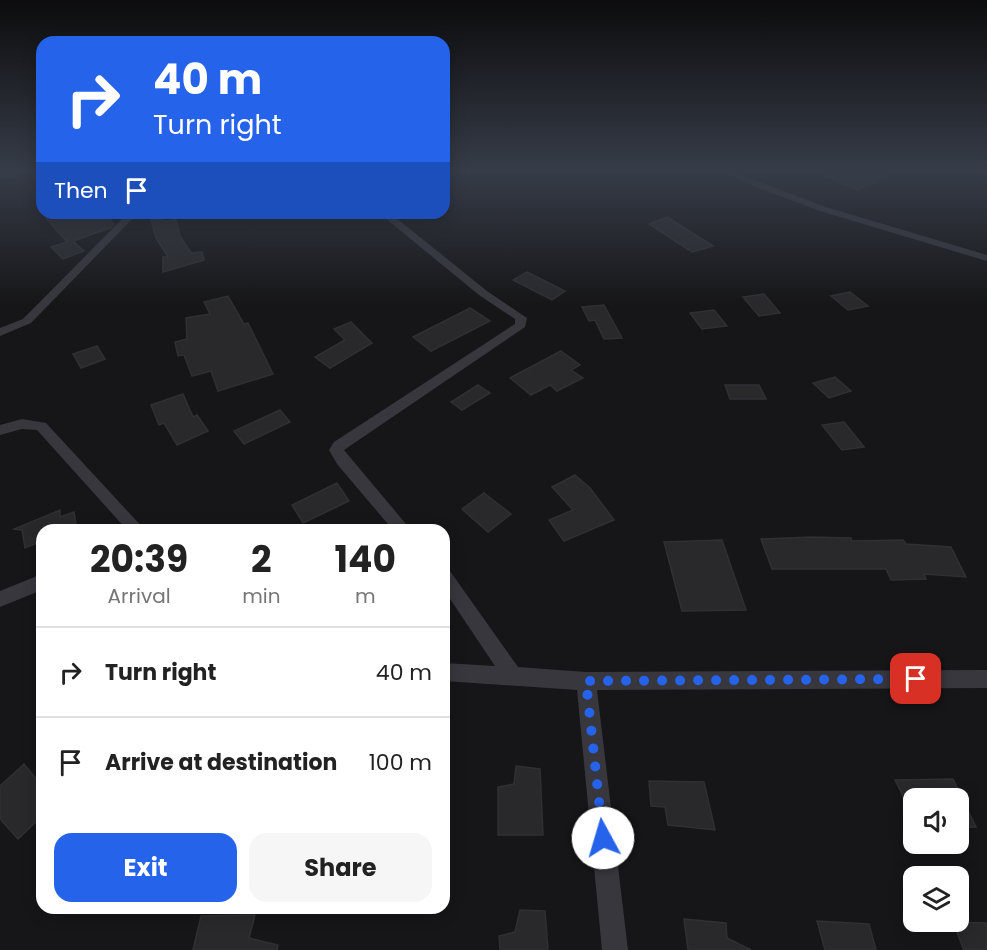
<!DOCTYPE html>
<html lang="en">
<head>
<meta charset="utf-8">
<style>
	:root { --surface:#fff; --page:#f6f6f6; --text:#222; --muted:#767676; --line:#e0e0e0; --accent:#2563eb }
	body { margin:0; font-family:Poppins,sans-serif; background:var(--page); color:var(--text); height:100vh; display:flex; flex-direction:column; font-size:22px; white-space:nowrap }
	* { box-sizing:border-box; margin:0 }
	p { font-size:20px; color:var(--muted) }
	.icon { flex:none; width:33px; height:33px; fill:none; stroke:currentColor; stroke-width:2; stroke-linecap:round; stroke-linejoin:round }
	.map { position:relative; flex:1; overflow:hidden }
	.side { position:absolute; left:36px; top:524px; width:414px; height:390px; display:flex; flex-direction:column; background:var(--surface); border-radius:18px; box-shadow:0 3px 15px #0003 }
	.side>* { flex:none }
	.banner { position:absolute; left:36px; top:36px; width:414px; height:183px; border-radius:18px; box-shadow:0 3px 15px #0003; background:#2563eb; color:#fff; overflow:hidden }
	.tools { position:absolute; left:903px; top:788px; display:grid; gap:12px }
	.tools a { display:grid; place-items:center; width:66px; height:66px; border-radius:12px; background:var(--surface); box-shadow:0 3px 15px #0003; font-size:30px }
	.pin { position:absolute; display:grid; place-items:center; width:51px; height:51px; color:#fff; margin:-26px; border-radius:12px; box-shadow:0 3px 9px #0006 }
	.me { position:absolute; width:66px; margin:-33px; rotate:354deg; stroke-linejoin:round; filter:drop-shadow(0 0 4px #0008) }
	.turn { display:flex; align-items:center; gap:21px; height:126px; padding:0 18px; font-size:27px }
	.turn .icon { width:78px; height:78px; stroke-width:2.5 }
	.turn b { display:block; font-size:42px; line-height:51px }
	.then { display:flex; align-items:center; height:57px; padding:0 18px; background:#0003; gap:12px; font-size:22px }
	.eta { display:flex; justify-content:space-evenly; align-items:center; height:102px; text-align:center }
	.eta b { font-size:36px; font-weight:700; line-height:42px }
	.button { display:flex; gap:12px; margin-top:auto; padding:12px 18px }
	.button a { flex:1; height:69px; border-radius:18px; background:var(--accent); color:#fff; font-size:24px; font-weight:700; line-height:69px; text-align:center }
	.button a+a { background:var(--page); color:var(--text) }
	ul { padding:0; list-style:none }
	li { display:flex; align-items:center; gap:18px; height:90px; padding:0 18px; border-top:2px solid var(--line) }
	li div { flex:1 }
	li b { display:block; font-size:22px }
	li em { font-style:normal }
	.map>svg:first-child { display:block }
	.building { fill:#29292c; stroke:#303034; stroke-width:1.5 }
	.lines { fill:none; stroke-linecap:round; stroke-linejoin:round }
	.street { fill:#37373d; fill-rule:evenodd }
	.route { stroke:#2563eb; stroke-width:10; stroke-dasharray:0 18 }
</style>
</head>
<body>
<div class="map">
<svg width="987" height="950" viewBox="0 0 987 950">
	<rect width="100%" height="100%" fill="#161618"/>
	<path class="building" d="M815,172h81l-38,18z
		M62,213h41l11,11 -4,4 -37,13 11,10 -21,8 -12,-12 16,-5 -21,-24z
		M149,213h13l2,9 12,-3 4,17 11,17 11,-1 2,8 -41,12v-15h5l-12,-19z
		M667,217l8,5 38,24 -21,6 -43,-28z
		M527,272l38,19 -13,9 -39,-20z
		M850,292l18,14 -20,4 -17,-14z
		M764,294l16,19 -21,3 -16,-19z
		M228,296l16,28 4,-1 25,51 -55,17 -7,-20 -19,5 -8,-21 -6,1 -3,-14 12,-3 -1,-21 24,-4 -6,-12z
		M604,305l18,33 -18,1 -9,-19 -6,1 -7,-14z
		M470,308l20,13 -59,30 -18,-14z
		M714,310l13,16 -25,3 -12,-16z
		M351,322l21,21 -42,25 -15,-11 30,-17 -11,-11z
		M97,346l8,13 -24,9 -8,-14z
		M561,351l19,14 -9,5 12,8 -26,13 -7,-6 -19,10 -21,-17z
		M835,377l16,14 -22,7 -16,-15z
		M478,385l12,8 -28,17 -11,-8z
		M725,385h34l7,14h-36z
		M183,394l10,23 4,-2 11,16 -31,14 -13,-22 -5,2 -8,-20z
		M280,410l10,12 -46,22 -10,-13z
		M844,422l20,25 -22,3 -20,-25z
		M575,475l15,13 24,32 -50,21 -15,-21 24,-10 -21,-23z
		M337,483l12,18 -46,22 -11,-18z
		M484,493l27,21 -23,18 -26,-23z
		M60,510v7l14,-5 3,18h-35v11l-17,7 -3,-18 -8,-1z
		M812,537l39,1 1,3 51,-1 3,4 45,3 15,30 -42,-3 2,5 -35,1 -5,-11h-114l-11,-30z
		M722,540l24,70 -64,1 -18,-69z
		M24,764l18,22v14l-6,6 6,10 -24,23 -18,-20v-33z
		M516,766l24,3 3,66h-45v-48l16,-3z
		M953,779l23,48 -18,1v-30h-54l-9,-18z
		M649,781l55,1 11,48 -47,-5 -3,-18 -14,-1z
		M520,910l25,1 3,39h-48l-1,-14 16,-4z
		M255,915l-6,23 29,7 -1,5h-84l8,-34z
		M684,919l42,4 1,15 24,12h-63z
		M817,921l52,3 7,26h-51z
		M953,922l34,1v27h-23z"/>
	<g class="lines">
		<path class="street" d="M13,172h18l-31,8v-6z
			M723,172h11l92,35 161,48v6l-167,-50 -64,-24z
			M128,213h10l-107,110 -31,13v-8l23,-9z
			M379,213h11l97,78 40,27 -2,9 -181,123 67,80h-18l-56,-66 -8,-14 5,-8 181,-118v-5l-36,-24z
			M22,419l24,4 99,107h-18l-90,-100 -15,-1 -22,6v-10z
			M444,569l6,2 68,96 68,5 401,-2v18l-390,2 31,260h-26l-25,-260 -133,-9v-18l51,3 -51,-76z
			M42,574v16l-42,17v-16z"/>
	</g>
	<linearGradient id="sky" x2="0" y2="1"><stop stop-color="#0c0c0d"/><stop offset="0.56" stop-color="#363c48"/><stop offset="1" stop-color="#363c48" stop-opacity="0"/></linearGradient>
	<rect width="987" height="305" fill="url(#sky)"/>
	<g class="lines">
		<path class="route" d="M603,838l-17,-157 330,-2"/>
	</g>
</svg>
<div class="tools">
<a><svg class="icon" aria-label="sound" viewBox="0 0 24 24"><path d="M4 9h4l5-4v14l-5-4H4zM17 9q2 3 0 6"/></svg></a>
<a><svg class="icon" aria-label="layers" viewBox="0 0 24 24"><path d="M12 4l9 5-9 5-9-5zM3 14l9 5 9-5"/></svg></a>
</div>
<div class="pin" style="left:916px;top:679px;background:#d93025"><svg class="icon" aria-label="arrive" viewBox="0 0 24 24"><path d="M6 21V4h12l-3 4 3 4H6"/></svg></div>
<svg class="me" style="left:603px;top:838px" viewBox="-20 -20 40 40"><circle r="19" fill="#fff"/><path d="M0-13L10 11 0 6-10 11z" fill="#2563eb"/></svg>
<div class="banner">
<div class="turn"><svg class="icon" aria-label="right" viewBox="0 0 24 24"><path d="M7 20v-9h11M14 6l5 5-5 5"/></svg><div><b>40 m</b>Turn right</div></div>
<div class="then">Then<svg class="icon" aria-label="arrive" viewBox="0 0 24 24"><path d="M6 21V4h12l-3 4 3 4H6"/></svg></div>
</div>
<section class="side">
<div class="eta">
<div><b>20:39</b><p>Arrival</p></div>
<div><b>2</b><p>min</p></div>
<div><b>140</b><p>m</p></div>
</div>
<ul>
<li><svg class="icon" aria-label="right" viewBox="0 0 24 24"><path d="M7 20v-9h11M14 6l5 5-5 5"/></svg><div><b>Turn right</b></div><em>40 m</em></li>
<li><svg class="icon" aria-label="arrive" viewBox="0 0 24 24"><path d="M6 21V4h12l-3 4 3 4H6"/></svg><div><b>Arrive at destination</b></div><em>100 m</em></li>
</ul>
<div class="button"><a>Exit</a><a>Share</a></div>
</section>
</div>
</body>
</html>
